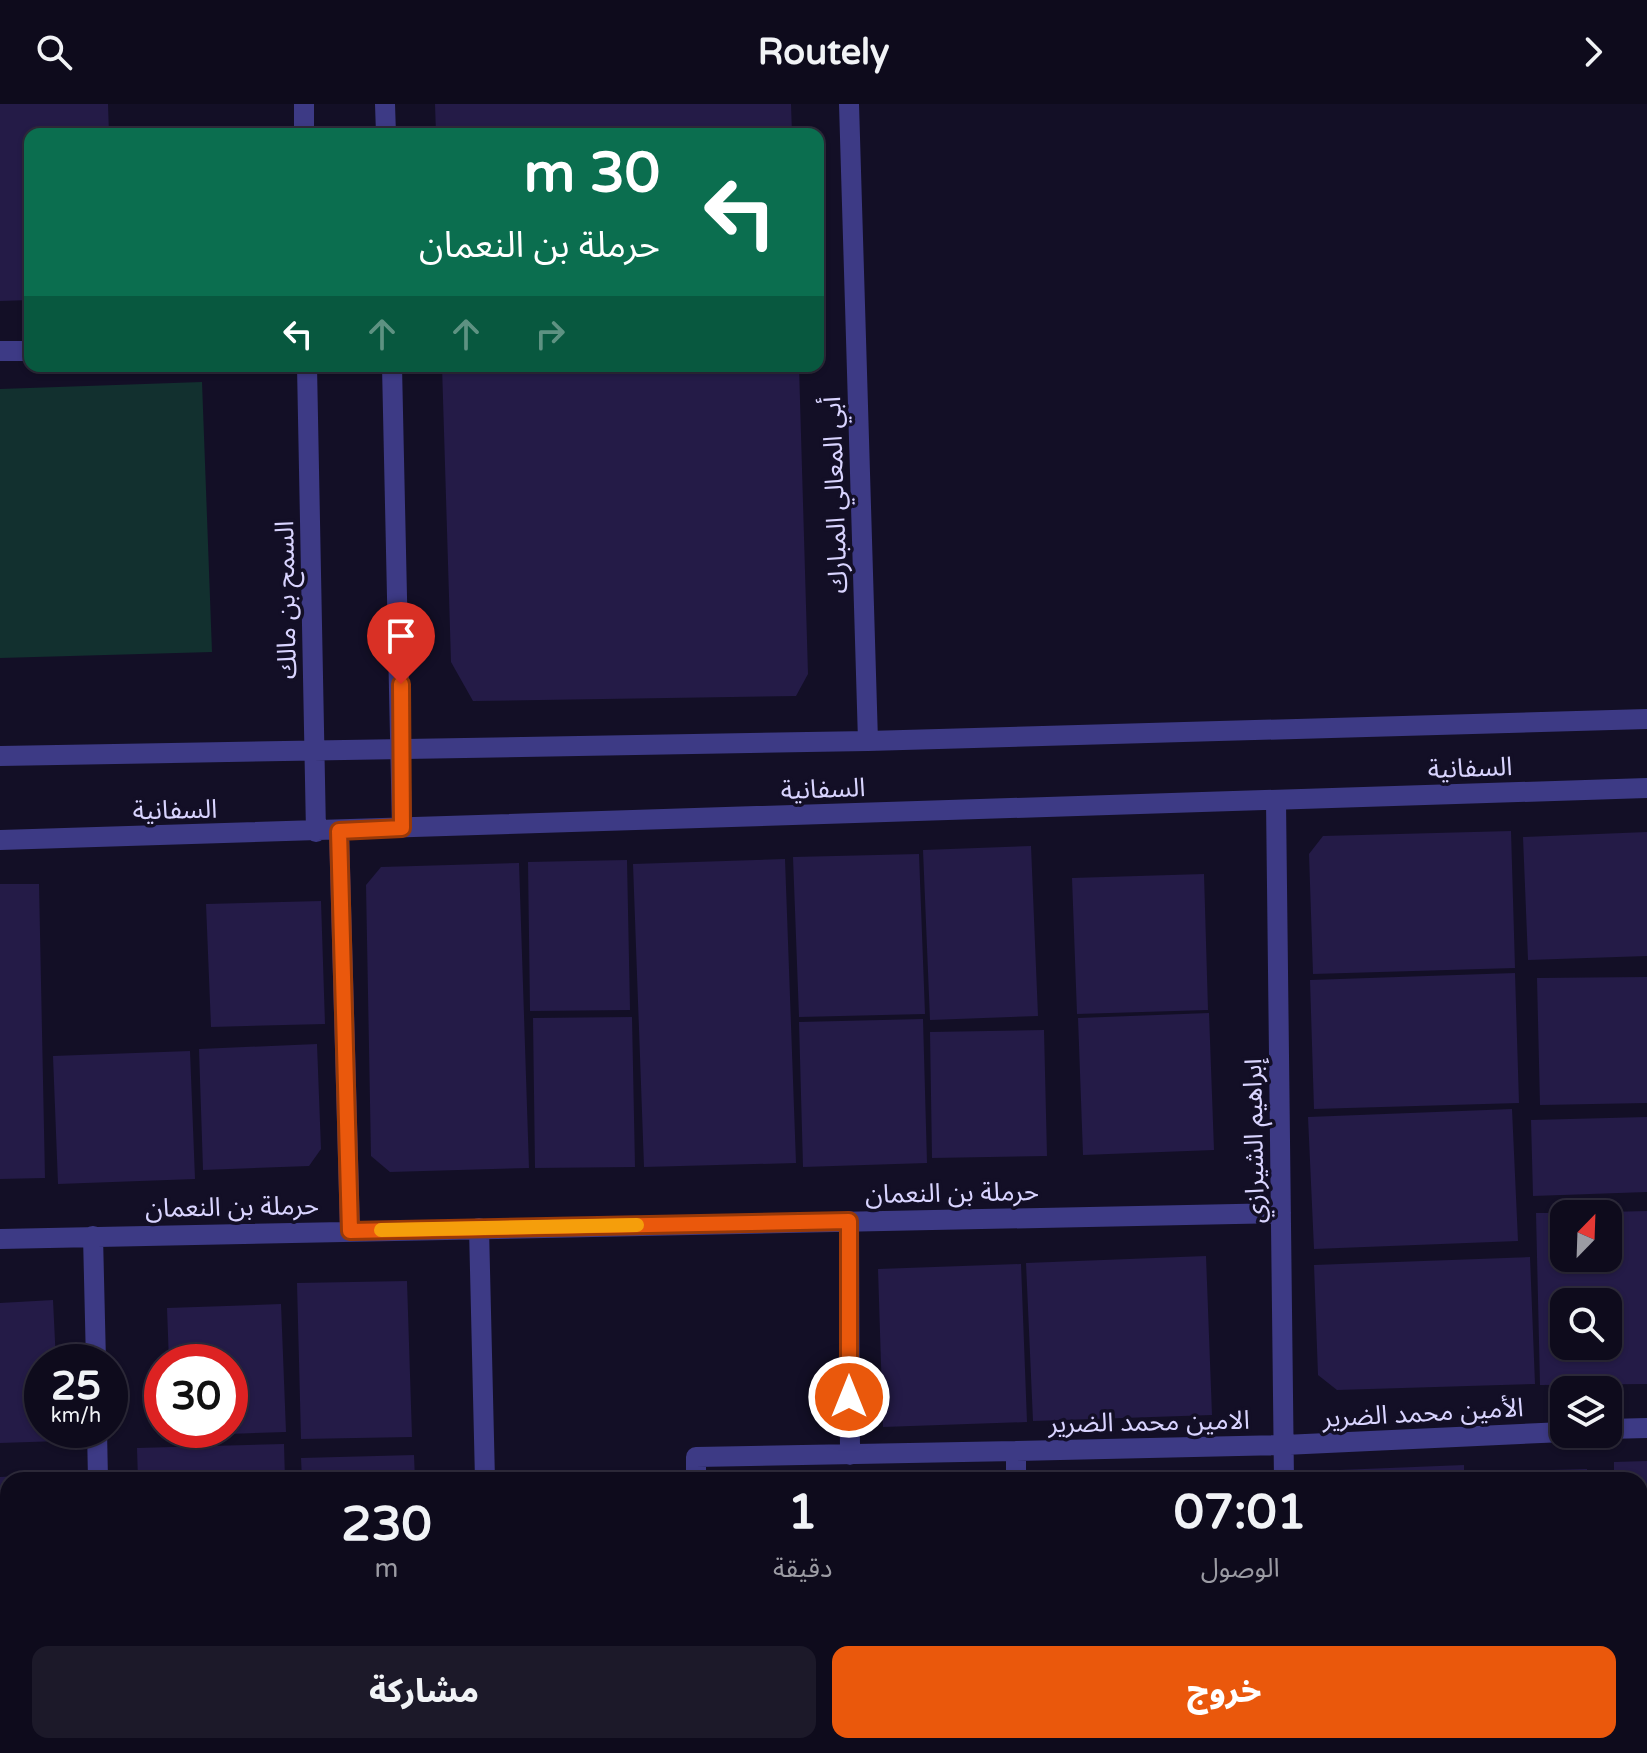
<!DOCTYPE html>
<html lang="ar">
<head>
<meta charset="utf-8">
<style>
	:root { --surface:#0e0b1c; --page:#1c1929; --text:#f1f3f6; --muted:#9b9ba3; --line:#2e2b3b; --accent:#ea580c }
	body { margin:0; font-family:"Varela Round","Noto Sans Arabic",sans-serif; background:var(--page); color:var(--text); direction:rtl; height:100vh; display:flex; flex-direction:column; font-size:30px; white-space:nowrap }
	* { box-sizing:border-box; margin:0 }
	p { font-size:26px; color:var(--muted) }
	.icon { flex:none; width:44px; height:44px; fill:none; stroke:currentColor; stroke-width:2; stroke-linecap:round; stroke-linejoin:round }
	.map { position:relative; flex:1; overflow:hidden; direction:ltr }
	.side { position:absolute; left:0px; top:1368px; width:1648px; height:282px; display:flex; flex-direction:column; background:var(--surface); border-radius:24px 24px 0 0; box-shadow:0 2px 6px #0004,0 0 0 2px var(--line); direction:rtl }
	.side>* { flex:none }
	.hud { position:absolute; left:24px; top:24px; width:800px; height:244px; border-radius:16px; box-shadow:0 2px 6px #0004,0 0 0 2px var(--line); direction:rtl; background:#0b6e4f; color:#fff; overflow:hidden }
	.needle { width:52px; rotate:23deg }
	.fabs { position:absolute; left:1550px; top:1096px; display:grid; gap:16px }
	.fabs a { display:grid; place-items:center; width:72px; height:72px; border-radius:16px; background:var(--surface); box-shadow:0 2px 6px #0004,0 0 0 2px var(--line); font-size:40px }
	.speed { position:absolute; left:24px; top:1240px; display:flex; gap:16px; font-size:40px; font-weight:700; text-align:center }
	.speed>* { display:grid; place-content:center; width:104px; height:104px; border-radius:50%; background:var(--surface); box-shadow:0 2px 6px #0004,0 0 0 2px var(--line); line-height:1 }
	.speed small { font-size:20px; font-weight:400 }
	.speed .limit { border:12px solid #d22; background:#fff; color:#111 }
	.pin { position:absolute; display:grid; place-items:center; width:68px; height:68px; color:#fff; margin:-82px -34px; border-radius:50% 50% 50% 0; rotate:-45deg; box-shadow:0 0 8px #0007 }
	.pin .icon { rotate:45deg }
	.me { position:absolute; width:88px; margin:-44px; rotate:0deg; stroke-linejoin:round; filter:drop-shadow(0 0 6px #0008) }
	.turn { display:flex; align-items:center; gap:28px; height:168px; padding:0 32px; font-size:36px }
	.turn .icon { width:104px; height:104px; stroke-width:2.5 }
	.turn b { display:block; font-size:56px; line-height:68px }
	.lanes { display:flex; align-items:center; height:76px; padding:0 32px; background:#0003; justify-content:center; gap:40px; direction:ltr }
	.lanes .off { opacity:.35 }
	.eta { display:flex; justify-content:space-evenly; align-items:center; height:136px; text-align:center }
	.eta b { font-size:48px; font-weight:800; line-height:56px }
	.action { display:flex; gap:16px; margin-top:auto; padding:16px 32px }
	.action a { flex:1; height:92px; border-radius:16px; background:var(--accent); color:#fff; font-size:32px; font-weight:800; line-height:92px; text-align:center }
	.action a+a { background:var(--page); color:var(--text) }
	header { display:flex; justify-content:space-between; align-items:center; height:104px; padding:0 32px; background:var(--surface); font-size:36px; font-weight:800 }
	.map>svg:first-child { display:block }
	.green { fill:#12302f }
	.building { fill:#241b47; fill-rule:evenodd }
	.lines { fill:none; stroke-linecap:round; stroke-linejoin:round }
	.minor { stroke:#3d3a85; stroke-width:20 }
	.route-casing { stroke:#983908; stroke-width:20 }
	.route { stroke:#ea580c; stroke-width:14 }
	.slow { stroke:#f59e0b; stroke-width:14 }
	.labels { text-anchor:middle; dominant-baseline:central; stroke-width:7; stroke-linejoin:round; paint-order:stroke }
	.street-label { font-size:26px; fill:#d9d4ff; stroke:#130f26 }
</style>
</head>
<body>
<header><svg class="icon" aria-label="forward" viewBox="0 0 24 24"><path d="M9 5l7 7-7 7"/></svg>Routely<svg class="icon" aria-label="search" viewBox="0 0 24 24"><circle cx="10" cy="10" r="6"/><path d="M15 15l6 6"/></svg></header>
<div class="map">
<svg width="1647" height="1649" viewBox="0 0 1647 1649">
	<rect width="100%" height="100%" fill="#130f26"/>
	<path class="green" d="M202,278l10,270 -212,6v-269z"/>
	<path class="building" d="M0,0h108l1,30h-79v166l-30,1z
		M435,0h356l1,30h-356z
		M442,262h357l9,308 -12,22 -323,5 -22,-39z
		M1511,727l4,137 -202,6 -4,-120 14,-18z
		M1647,728v124l-119,4 -5,-123z
		M1031,742l7,170 -108,4 -7,-170z
		M919,750l6,160 -126,3 -6,-160z
		M785,755l11,304 -152,4 -11,-303z
		M627,756l3,150 -100,1 -2,-149z
		M519,759l10,305 -139,4 -19,-16 -5,-271 15,-18z
		M1204,770l4,136 -131,4 -5,-136z
		M0,780h39l6,294 -45,1z
		M321,797l4,123 -114,3 -5,-123z
		M1515,869l4,130 -205,6 -4,-129z
		M1647,873v126l-107,2 -3,-127z
		M1209,909l5,137 -131,5 -5,-137z
		M632,913l3,150 -100,1 -2,-150z
		M923,915l4,144 -124,4 -4,-145z
		M1044,926l3,126 -115,2 -2,-126z
		M317,940l4,105 -12,17 -106,4 -4,-121z
		M190,947l5,128 -137,5 -5,-128z
		M1512,1005l6,132 -204,8 -6,-132z
		M1647,1013v75l-114,4 -2,-76z
		M1647,1107v173l-107,1 -4,-172h28v45h44v-46zM1564,1198h44v44h-44z
		M1206,1152l6,159 -179,6 -7,-158z
		M1530,1153l5,127 -198,6 -19,-15 -4,-110z
		M1021,1160l6,158 -144,5 -5,-158z
		M407,1177l5,156 -111,2 -4,-156z
		M53,1196l3,62h-14v68h17l1,11 -60,2v-140z
		M281,1200l5,128 -114,4v-6h58v-68h-61l-2,-54z
		M284,1340l1,36h-147l-1,-32z
		M414,1351l1,25h-113l-1,-22z
		M1647,1357v131l-7,1v-113h-26v-18z
		M1464,1361v15h-141l16,-10z
		M1587,1365v11h-105l-1,-8z
		M55,1370v6h-47v93h-8v-96z
		M981,1370v6h-235v-3z
		M1186,1370v6h-127v-3z
		M0,1489h8v108h-8z
		M1647,1508v131l-7,1v-131z
		M8,1621v21h52v7h-60v-27z
		M176,1642h113v7h-113z
		M311,1642h114v7h-113z
		M1050,1642h146l-6,7h-140z
		M1348,1642h40v3l-33,1z"/>
	<g class="lines">
		<path class="minor" d="M304,0v30
			M385,0l1,30
			M849,0l19,637
			M0,247h30
			M307,262l9,466
			M392,262l10,462
			M0,652l868,-15 779,-22
			M1276,697l8,679
			M339,727l11,400
			M0,736l1647,-52
			M849,1117l1,234
			M479,1124l6,252
			M93,1132l3,126
			M0,1135l1281,-26
			M1608,1325l39,-1
			M97,1326l1,50
			M696,1376v-23l320,-6
			M1016,1376v-29l268,-6 280,-13
			M103,1642v7
			M492,1642v7
			M703,1642v7
			M1023,1642v7
			M1287,1642v7"/>
	</g>
	<g class="lines">
		<g class="route-casing">
			<path id="route" d="M401,580l1,144 -63,3 11,400 499,-10v176"/>
		</g>
		<use href="#route" class="route"/>
		<path class="slow" d="M381,1126l256,-5"/>
	</g>
	<g class="labels">
		<g class="street-label">
			<text transform="translate(835 391) rotate(-92)">أبي المعالي المبارك</text>
			<text transform="translate(286 496) rotate(-91)">السمح بن مالك</text>
			<text transform="translate(1470 664) rotate(-2)">السفانية</text>
			<text transform="translate(823 685) rotate(-2)">السفانية</text>
			<text transform="translate(175 706) rotate(-1)">السفانية</text>
			<text transform="translate(1254 1037) rotate(-91)">إبراهيم الشيرازي</text>
			<text transform="translate(952 1089) rotate(-1)">حرملة بن النعمان</text>
			<text transform="translate(232 1103) rotate(-1)">حرملة بن النعمان</text>
			<text transform="translate(1423 1309) rotate(-3)">الأمين محمد الضرير</text>
			<text transform="translate(1149 1318) rotate(-1)">الامين محمد الضرير</text>
		</g>
	</g>
</svg>
<div class="fabs">
<a><svg class="needle" viewBox="-14 -14 28 28"><path d="M0-13l5 13h-10z" fill="#e53935"/><path d="M0 13l5-13h-10z" fill="#9b9ba3"/></svg></a>
<a><svg class="icon" aria-label="search" viewBox="0 0 24 24"><circle cx="10" cy="10" r="6"/><path d="M15 15l6 6"/></svg></a>
<a><svg class="icon" aria-label="layers" viewBox="0 0 24 24"><path d="M12 4l9 5-9 5-9-5zM3 14l9 5 9-5"/></svg></a>
</div>
<div class="speed"><div>25<small>km/h</small></div><div class="limit">30</div></div>
<div class="pin" style="left:401px;top:580px;background:#d93025"><svg class="icon" aria-label="arrive" viewBox="0 0 24 24"><path d="M6 21V4h12l-3 4 3 4H6"/></svg></div>
<svg class="me" style="left:849px;top:1293px" viewBox="-20 -20 40 40"><circle r="17" fill="#ea580c" stroke="#fff" stroke-width="3"/><path d="M0-11L8 9 0 5-8 9z" fill="#fff"/></svg>
<div class="hud">
<div class="turn"><svg class="icon" aria-label="left" viewBox="0 0 24 24"><path d="M17 20v-9H6M10 6l-5 5 5 5"/></svg><div><b>30 m</b>حرملة بن النعمان</div></div>
<div class="lanes"><svg class="icon" aria-label="left" viewBox="0 0 24 24"><path d="M17 20v-9H6M10 6l-5 5 5 5"/></svg><svg class="icon off" aria-label="ahead" viewBox="0 0 24 24"><path d="M12 20V5M6 11l6-6 6 6"/></svg><svg class="icon off" aria-label="ahead" viewBox="0 0 24 24"><path d="M12 20V5M6 11l6-6 6 6"/></svg><svg class="icon off" aria-label="right" viewBox="0 0 24 24"><path d="M7 20v-9h11M14 6l5 5-5 5"/></svg></div>
</div>
<section class="side">
<div class="eta">
<div><b>07:01</b><p>الوصول</p></div>
<div><b>1</b><p>دقيقة</p></div>
<div><b>230</b><p>m</p></div>
</div>
<div class="action"><a>خروج</a><a>مشاركة</a></div>
</section>
</div>
</body>
</html>
